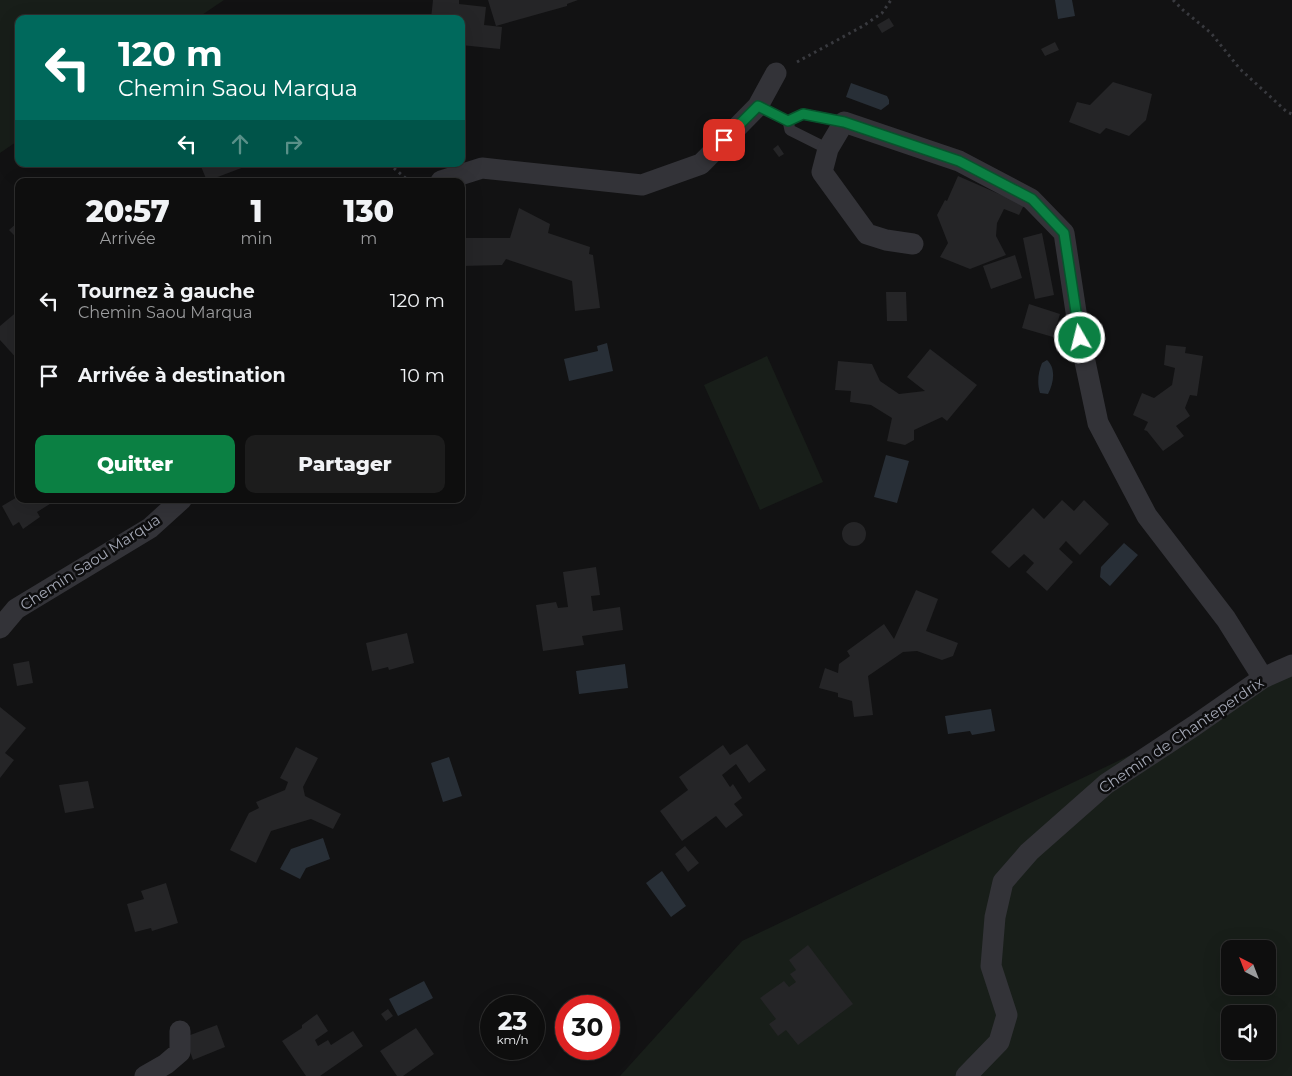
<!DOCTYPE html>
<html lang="fr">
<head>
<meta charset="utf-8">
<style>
	:root { --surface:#0e0e0e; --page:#1c1c1c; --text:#f1f3f6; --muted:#9b9c9e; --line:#2e2e2e; --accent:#0b8043 }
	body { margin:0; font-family:Montserrat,sans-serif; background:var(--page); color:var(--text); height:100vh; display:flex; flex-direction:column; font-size:19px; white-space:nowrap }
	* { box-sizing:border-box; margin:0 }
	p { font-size:16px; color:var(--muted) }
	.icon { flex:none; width:28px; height:28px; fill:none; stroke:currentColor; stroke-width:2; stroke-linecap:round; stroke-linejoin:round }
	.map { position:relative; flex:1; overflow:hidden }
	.sheet { position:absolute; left:15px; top:178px; width:450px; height:325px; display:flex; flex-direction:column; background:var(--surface); border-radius:10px; box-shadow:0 5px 20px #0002,0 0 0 1px var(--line) }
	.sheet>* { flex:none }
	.banner { position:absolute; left:15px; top:15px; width:450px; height:152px; border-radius:10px; box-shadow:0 5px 20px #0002,0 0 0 1px var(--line); background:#00695c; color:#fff; overflow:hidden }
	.needle { width:32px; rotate:318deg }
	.buttons { position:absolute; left:1221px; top:940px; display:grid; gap:10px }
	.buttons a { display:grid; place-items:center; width:55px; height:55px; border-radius:10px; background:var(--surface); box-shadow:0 5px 20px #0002,0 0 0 1px var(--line); font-size:25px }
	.speed { position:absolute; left:480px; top:995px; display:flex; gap:10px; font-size:25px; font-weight:700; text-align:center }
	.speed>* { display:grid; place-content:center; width:65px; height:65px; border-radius:50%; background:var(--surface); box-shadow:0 5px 20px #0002,0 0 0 1px var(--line); line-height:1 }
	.speed small { font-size:12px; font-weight:400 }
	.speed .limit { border:8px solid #d22; background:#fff; color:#111 }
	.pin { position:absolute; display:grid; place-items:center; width:42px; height:42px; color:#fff; margin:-21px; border-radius:10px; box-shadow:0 2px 8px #0006 }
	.me { position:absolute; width:55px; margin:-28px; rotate:352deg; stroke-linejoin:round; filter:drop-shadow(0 0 4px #0008) }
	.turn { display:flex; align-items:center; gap:18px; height:105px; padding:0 20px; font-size:22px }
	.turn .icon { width:65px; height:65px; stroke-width:2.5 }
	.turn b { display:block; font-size:35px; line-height:42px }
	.lanes { display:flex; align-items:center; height:48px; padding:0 20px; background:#0003; justify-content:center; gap:25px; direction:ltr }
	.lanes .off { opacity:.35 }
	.eta { display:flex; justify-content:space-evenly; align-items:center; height:85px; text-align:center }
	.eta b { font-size:30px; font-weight:800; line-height:35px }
	.button { display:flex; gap:10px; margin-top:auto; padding:10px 20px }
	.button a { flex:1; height:58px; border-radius:10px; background:var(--accent); color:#fff; font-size:20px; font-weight:800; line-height:58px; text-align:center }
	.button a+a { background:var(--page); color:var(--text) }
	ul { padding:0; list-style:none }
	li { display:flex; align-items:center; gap:15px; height:75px; padding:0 20px }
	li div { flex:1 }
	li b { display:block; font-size:19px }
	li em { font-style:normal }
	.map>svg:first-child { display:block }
	.green { fill:#181e19; fill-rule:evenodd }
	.water { fill:#282f37 }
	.building { fill:#252527 }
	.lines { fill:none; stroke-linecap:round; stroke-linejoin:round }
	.path { stroke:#393a3f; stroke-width:3; stroke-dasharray:2.5 4; stroke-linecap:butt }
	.service { stroke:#333338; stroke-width:11 }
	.minor { stroke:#333338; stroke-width:21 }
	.route-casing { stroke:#07532c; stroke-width:12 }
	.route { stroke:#0b8043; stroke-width:9 }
	.labels { text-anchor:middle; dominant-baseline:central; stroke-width:5; stroke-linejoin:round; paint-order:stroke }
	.street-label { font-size:15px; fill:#a3a7b4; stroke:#0d0d0e }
</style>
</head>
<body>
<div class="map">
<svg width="1292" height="1076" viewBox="0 0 1292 1076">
	<rect width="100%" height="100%" fill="#121213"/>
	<path class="green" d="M0,0h224l-28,19h-177v121l-19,13z
		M767,356l56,126 -63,28 -56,-125z
		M1292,663v413h-672l122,-135 447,-214zM1230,949h38v37h-38zM1230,1014h38v37h-38z"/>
	<path class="water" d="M1055,0h17l3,16 -17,3z
		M851,83l36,13 2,4v4l-8,6 -35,-13z
		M607,343l6,28 -44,10 -5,-22 34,-8 -1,-5z
		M1047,360c9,8 7,23 1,34l-8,-1c-3,-10 -2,-20 2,-30z
		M886,455l23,6 -12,42 -23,-6z
		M1124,543l14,12 -28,31 -10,-9 1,-10z
		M625,664l3,24 -49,6 -3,-23z
		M991,709l4,22 -23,4 -2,-4 -22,3 -3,-18z
		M449,757l13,39 -19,6 -12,-39z
		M323,838l7,21 -24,9 -6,11 -20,-10 11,-20z
		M662,871l24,35 -15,11 -25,-34z
		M424,981l9,17 -35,18 -9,-17z"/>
	<path class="building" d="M433,0h26v4l27,3 -2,18 18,2 -2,22 -39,-4v-26h-30z
		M488,0h90l-11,4v2l-71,20z
		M889,18l5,8 -12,7 -5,-8z
		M1055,42l4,8 -14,6 -4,-7z
		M1113,82l39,12 -6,26 -17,16 -23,-8 -6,6 -31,-12 8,-20 13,3z
		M778,145l6,9 -5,3 -6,-8z
		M200,164h52l-45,17z
		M958,176l66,29 -5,10 -15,-6 -7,14 -1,13 10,19 -36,14 -30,-12 8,-14 -11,-28 8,-15 2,1z
		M519,208l31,16 -2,9 42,14 -1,7 4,1 7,53 -25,3 -3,-30 -66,-22 -4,6 -41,1v-28h49z
		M19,221v19l-10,-10z
		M1042,233l12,62 -19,4 -12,-61z
		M1015,255l7,23 -31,11 -8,-23z
		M886,292h20l1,29h-20z
		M1029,304l31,10 -7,23 -31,-9z
		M19,310v51l-19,-21v-14z
		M1166,345l20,2 -1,6 18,3 -6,40 -7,-1 -5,13 5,8 -14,10 8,10 -21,15 -16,-20 -3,-1 4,-8 -15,-7 9,-22 12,5 18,-13 3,-17 -11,-3z
		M930,349l47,36 -30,36 -5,-4 -28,13v10l-9,5 -18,-4 5,-23 -21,-13 -21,-3 1,-11 -16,-1 3,-29 34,3 8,17 19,13 26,-3 -18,-14z
		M19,496v3h32l2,3 -16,10 3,5 -17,12 -4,-7 -6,4 -11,-20z
		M1062,500l12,11 10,-11 25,24 -29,31 -14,-14 -7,8 14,13 -26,29 -21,-19 8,-9 -10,-9 -15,14 -18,-16 42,-44 11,11z
		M842 534a12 12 0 1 1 24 0a12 12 0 1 1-24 0Z
		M596,567l4,28 -9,1 2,15 27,-4 3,23 -41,6 2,9 -41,6 -7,-46 20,-3 2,6 10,-1 -5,-35z
		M916,590l22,9 -12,32 32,12 -5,13 -11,4 -25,-9 -14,1 -35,24 5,39 -19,2 -2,-16 -14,-4v-4l-19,-5 6,-20 13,5 1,-9 11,-8 -3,-5 37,-27 10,15z
		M407,633l7,30 -25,7 -1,-3 -16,4 -6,-28z
		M29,661l4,22 -16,3 -4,-22z
		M0,707l26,21 -21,25 9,7 -14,18z
		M747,744l19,26 -17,13 -13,-19 -14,11 8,12 3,-3 9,14 -8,6 9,11 -17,13 -10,-12 -34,25 -22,-30 28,-21 -9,-13 44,-32 7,10z
		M296,747l22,11 -15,29 2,9 36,18 -8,15 -22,-10 -40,12 -15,32 -26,-13 19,-37 10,-5 -3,-6 29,-12 3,-8 -8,-4z
		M88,781l6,27 -29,5 -6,-28z
		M685,846l14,17 -11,9 -13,-18z
		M166,883l12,40 -26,8 -1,-3 -16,4 -8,-28 17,-5 -3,-8z
		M808,945l45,59 -55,41 -12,-15 -8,6 -9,-12 7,-5 -16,-21 24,-17 5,6 7,-5 -6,-8 6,-4 -7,-10z
		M388,1009l5,7 -7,5 -5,-7z
		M317,1014l11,17 -13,9 3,6 10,-6 3,5 22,-14 10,15 -43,30h-14l-24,-35 20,-13v-3z
		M217,1025l8,22 -32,13 -8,-23z
		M416,1028l18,26 -31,22h-6l-17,-25z"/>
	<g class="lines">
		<path class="path" d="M1173,0l10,10 28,23 29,36 47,43 5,2
			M797,62l66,-36 19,-13 9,-13
			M389,164l20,17"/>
		<path class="service" d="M758,106l30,15 15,-7 41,8
			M788,121l2,9 38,19"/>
		<path class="minor" d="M441,181l41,-13 160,17 59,-21 57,-58 18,-33
			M913,244l-27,-4 -19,-6 -45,-62 6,-23 16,-27 115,39 72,38 33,34 16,105 18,85 49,93 79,103 37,59
			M0,628l16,-19 134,-81 32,-29
			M145,1076l21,-12 14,-12v-21
			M966,1076l33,-34 8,-27 -16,-49 4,-49 8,-35 26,-30 77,-68 88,-58 69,-48 29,-13"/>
	</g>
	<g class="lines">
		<g class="route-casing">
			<path id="route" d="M724,140l34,-34 30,15 15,-7 41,8 115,39 73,38 32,34 16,105"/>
		</g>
		<use href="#route" class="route"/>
	</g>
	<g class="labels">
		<g class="street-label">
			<text transform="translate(90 562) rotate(-33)">Chemin Saou Marqua</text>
			<text transform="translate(1181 735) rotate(-34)">Chemin de Chanteperdrix</text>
		</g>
	</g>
</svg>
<div class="buttons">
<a><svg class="needle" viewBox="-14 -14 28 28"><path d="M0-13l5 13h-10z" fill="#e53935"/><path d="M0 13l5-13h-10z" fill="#9b9c9e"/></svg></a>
<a><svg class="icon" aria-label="sound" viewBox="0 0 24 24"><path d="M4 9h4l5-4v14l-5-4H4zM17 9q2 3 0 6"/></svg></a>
</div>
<div class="speed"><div>23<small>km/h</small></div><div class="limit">30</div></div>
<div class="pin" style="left:724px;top:140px;background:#d93025"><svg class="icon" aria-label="arrive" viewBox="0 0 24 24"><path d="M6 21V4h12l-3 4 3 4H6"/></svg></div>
<svg class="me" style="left:1080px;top:338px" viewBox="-20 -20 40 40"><circle r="17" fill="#0b8043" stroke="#fff" stroke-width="3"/><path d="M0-11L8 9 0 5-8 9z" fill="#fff"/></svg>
<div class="banner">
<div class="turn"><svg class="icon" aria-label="left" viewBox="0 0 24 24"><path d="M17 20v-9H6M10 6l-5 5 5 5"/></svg><div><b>120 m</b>Chemin Saou Marqua</div></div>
<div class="lanes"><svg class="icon" aria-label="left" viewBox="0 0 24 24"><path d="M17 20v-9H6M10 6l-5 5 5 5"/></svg><svg class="icon off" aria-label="ahead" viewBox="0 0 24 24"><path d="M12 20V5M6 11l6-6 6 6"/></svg><svg class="icon off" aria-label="right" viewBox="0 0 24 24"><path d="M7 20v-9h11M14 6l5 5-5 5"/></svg></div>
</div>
<section class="sheet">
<div class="eta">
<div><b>20:57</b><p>Arrivée</p></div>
<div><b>1</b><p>min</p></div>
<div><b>130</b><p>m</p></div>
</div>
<ul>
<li><svg class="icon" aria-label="left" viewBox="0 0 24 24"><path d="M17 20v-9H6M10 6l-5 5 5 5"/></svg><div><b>Tournez à gauche</b><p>Chemin Saou Marqua</p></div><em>120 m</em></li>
<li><svg class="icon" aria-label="arrive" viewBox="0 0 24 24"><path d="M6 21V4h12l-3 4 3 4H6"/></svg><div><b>Arrivée à destination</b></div><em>10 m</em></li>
</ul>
<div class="button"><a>Quitter</a><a>Partager</a></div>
</section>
</div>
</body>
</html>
